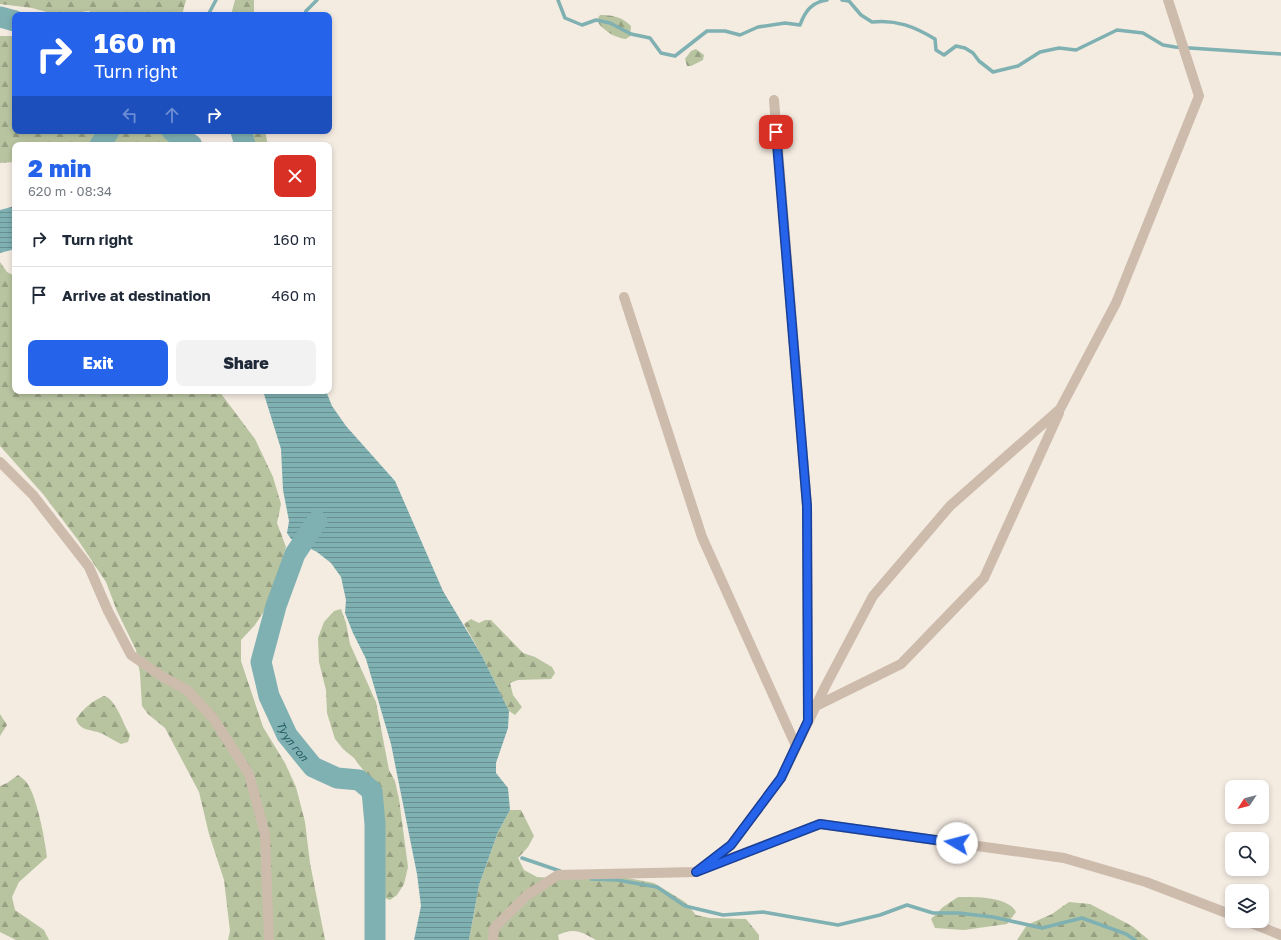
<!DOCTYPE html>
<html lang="en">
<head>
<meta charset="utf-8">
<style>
	:root { --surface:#fff; --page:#f2f2f3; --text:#1f2937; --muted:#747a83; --line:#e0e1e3; --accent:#2563eb }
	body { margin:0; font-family:"Golos Text",sans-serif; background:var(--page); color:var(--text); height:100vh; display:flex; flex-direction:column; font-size:15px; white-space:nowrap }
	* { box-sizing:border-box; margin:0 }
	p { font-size:13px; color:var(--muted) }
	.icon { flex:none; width:22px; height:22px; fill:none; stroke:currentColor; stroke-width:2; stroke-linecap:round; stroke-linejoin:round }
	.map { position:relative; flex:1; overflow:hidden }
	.side { position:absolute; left:12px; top:142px; width:320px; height:252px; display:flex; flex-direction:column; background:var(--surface); border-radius:8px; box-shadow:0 2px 6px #0003 }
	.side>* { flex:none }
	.top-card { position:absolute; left:12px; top:12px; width:320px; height:122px; border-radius:8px; box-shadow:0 2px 6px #0003; background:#2563eb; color:#fff; overflow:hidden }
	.needle { width:26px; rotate:234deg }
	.controls { position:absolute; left:1225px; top:780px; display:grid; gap:8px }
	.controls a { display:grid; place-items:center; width:44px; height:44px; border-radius:8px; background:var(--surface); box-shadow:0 2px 6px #0003; font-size:20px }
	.pin { position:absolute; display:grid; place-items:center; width:34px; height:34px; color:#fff; margin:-17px; border-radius:8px; box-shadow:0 2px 6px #0006 }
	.me { position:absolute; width:44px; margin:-22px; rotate:278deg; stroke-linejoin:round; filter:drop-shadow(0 0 3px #0008) }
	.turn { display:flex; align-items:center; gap:14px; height:84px; padding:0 16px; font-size:18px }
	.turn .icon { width:52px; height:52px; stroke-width:2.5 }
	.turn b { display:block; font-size:28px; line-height:34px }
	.lanes { display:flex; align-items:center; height:38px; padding:0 16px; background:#0003; justify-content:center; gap:20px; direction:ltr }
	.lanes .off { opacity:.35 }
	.round { display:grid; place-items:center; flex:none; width:42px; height:42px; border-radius:8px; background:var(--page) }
	.head { display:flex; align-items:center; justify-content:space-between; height:68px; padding:0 16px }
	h1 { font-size:24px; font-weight:800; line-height:30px; color:var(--accent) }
	.action { display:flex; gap:8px; margin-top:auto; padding:8px 16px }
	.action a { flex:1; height:46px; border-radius:8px; background:var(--accent); color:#fff; font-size:16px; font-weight:800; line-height:46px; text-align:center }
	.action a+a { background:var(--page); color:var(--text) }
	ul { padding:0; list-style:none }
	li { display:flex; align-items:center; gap:12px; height:56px; padding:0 16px; border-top:1px solid var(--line) }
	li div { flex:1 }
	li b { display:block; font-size:15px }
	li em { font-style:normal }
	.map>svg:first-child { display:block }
	.forest { fill:url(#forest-firs) }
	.water { fill:url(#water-rules) }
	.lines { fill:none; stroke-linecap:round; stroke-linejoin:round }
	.stream { stroke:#7fb0b2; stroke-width:3.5 }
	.river { stroke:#7fb0b2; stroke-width:21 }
	.minor { stroke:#cdbbac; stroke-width:10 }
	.route-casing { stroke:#184099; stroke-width:10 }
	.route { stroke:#2563eb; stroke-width:7 }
	.labels { text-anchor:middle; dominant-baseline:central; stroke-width:3.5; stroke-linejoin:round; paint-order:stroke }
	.water-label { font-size:11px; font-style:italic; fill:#1f5a5e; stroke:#fbf5ee }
</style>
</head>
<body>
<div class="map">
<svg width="1281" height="940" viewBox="0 0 1281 940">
	<defs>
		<pattern id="forest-firs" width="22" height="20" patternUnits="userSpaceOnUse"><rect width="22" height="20" fill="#b8c4a0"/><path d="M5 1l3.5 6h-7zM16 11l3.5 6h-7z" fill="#97a083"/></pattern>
		<pattern id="water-rules" width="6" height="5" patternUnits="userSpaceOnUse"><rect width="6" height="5" fill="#7fb0b2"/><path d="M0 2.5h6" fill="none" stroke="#699091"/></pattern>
	</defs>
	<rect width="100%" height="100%" fill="#f4ebe1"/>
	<path class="forest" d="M0,0h186l-4,15h-87l-6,-4 -31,4 -26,-7 -32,-4z
		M235,0h19v15h-23z
		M600,15c13,0 22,2 31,11l-1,10 -4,3c-10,-1 -20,-7 -27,-15l-1,-6z
		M0,36h15v95h150l18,14h-168v17l-15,1z
		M696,49l8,6 -1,5 -12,6h-4l-2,-7 6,-8z
		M251,131h14l3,14h-13z
		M0,262l7,10 8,4v115h204l36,48 18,38 8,27 -4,19 9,24 -16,55 -15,23 -14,15v21l22,66 22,36 11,24 9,35 5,41 15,77h-97l2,-9 -6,-51 -15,-46 -10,-42 -34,-64 -17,-14 -6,-8 -2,-32 -4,-24 -19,-39 -11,-29 -28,-42 -35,-46 -43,-48z
		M341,609l5,14 4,21 26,58 13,68 6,11 4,18 9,68 -4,17 -7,11 -7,5 -5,-2 -4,-13 2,-53 -7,-45 -22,-29 -11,-9 -8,-10 -8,-26 -1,-23 -7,-28 -1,-24 6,-16 10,-11z
		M471,619l8,4 6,-3h6l32,33 12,4 17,10 3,6 -4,6 -33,1 -8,3 3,12 9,12 -7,8 -6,-4 -27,-55 -18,-32z
		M104,696c12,3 19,28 26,39l-2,7 -7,2c-7,-3 -12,-7 -18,-10 -10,-5 -23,-2 -27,-15 8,-11 16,-18 28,-23z
		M0,714l7,11 -7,11z
		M18,775c3,2 7,5 9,8 10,14 18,57 20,74l-28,25 -7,15 3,13 29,20 5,10h-33l-16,-8v-146l7,-3z
		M510,810h11l13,26 -6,11 -10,11 6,12 13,7 33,2 52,-2 32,6 31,19 11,13 14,3 36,1 13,16v5h-163c-14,-8 -22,-13 -38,-5l1,5h-90l10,-55 19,-53z
		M958,897c16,0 50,-1 58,15l-9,12 -43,6 -29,-2 -4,-9 12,-12z
		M1069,902l21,2 42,22 17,14h-132l10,-15 25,-11z"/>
	<path class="water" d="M15,206v43l-15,4v-43z
		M263,391h63l6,15 14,20 49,55 48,110 39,65 27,55 -1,17 -12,35v10l12,15 2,22 -12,22 -19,53 -10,55h-55l7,-34 -4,-32 -26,-130 -25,-85 -13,-26 -8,-20 1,-13 -5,-23 -10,-14 -14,-11 -26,-13 -4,-6 2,-12 -6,-31 -2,-41z"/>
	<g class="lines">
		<path class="stream" d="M558,0l7,18 17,7 14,-5 14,3 21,11 19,4 11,15 14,3 32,-25h18l15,4 18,-8 27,-4 15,2c5,-14 12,-23 27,-25
			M842,0l7,1 12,14 11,7c24,-3 43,5 63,17l1,11 8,5 12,-9 9,2 8,5 6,8 14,11 25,-6 22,-14 19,-4 17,2 41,-20 26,3 20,12 12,2 106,7
			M208,15l8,-15
			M305,15l1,-4 11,-11
			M522,858l38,13
			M591,879l26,1 40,7 28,19 38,9 40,-3 75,13 42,-10 27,-10 26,8h25l35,4 49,11 40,-10 44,16 9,6"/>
		<g class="river">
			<path d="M0,17l15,4"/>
			<path d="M172,131l20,14"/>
			<path d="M241,131l4,14"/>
			<path d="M100,145l9,-14"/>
			<path id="s1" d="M317,521l-22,33 -19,52 -15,56 8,34 18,39 26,32 24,11 22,2 13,11 3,33v116"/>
		</g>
		<path class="minor" d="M774,100l33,406 1,213
			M624,297l78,240 94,209
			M0,462l33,33 56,72 19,44 23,44 32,22 24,13 26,28 36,56 16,60 4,106
			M816,706l85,-42 83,-86 75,-165
			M708,867l112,-43 244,34 82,24 86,33
			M1246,921l35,14
			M493,940l1,-12 32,-32 32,-21 138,-3 35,-27 50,-67 45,-93 47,-89 77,-90 110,-97 56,-106 83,-207 -31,-96"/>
	</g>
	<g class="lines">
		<g class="route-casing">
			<path id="route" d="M776,132l31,374 1,215 -27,57 -50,67 -35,27 124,-48 137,19"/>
		</g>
		<use href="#route" class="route"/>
	</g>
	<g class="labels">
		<g class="water-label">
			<text stroke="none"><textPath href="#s1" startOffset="239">Туул гол</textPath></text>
		</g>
	</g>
</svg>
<div class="controls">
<a><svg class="needle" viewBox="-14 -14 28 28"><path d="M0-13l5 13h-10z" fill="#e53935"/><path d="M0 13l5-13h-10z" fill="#747a83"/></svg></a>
<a><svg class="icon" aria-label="search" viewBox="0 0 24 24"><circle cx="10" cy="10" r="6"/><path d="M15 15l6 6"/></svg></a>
<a><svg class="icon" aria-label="layers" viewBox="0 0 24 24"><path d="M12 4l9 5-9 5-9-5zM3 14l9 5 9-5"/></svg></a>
</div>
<div class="pin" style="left:776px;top:132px;background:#d93025"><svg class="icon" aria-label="arrive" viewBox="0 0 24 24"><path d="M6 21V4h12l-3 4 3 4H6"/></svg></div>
<svg class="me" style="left:957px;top:843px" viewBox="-20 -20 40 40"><circle r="19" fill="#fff"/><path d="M0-13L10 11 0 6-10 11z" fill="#2563eb"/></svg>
<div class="top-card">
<div class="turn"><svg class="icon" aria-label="right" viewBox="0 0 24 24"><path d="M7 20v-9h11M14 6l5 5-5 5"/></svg><div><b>160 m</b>Turn right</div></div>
<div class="lanes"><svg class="icon off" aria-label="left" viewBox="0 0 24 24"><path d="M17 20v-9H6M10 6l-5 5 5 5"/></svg><svg class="icon off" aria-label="ahead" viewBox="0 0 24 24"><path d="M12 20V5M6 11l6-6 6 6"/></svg><svg class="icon" aria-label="right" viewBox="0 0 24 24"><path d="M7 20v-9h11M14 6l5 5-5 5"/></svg></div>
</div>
<section class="side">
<div class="head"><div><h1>2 min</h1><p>620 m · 08:34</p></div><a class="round" style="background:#d93025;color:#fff"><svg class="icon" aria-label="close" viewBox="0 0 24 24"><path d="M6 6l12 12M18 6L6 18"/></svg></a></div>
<ul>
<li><svg class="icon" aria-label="right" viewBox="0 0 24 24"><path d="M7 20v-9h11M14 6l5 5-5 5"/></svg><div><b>Turn right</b></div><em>160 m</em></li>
<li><svg class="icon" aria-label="arrive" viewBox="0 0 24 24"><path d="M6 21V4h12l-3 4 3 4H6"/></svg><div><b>Arrive at destination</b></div><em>460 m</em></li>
</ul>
<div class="action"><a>Exit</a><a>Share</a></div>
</section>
</div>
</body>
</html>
